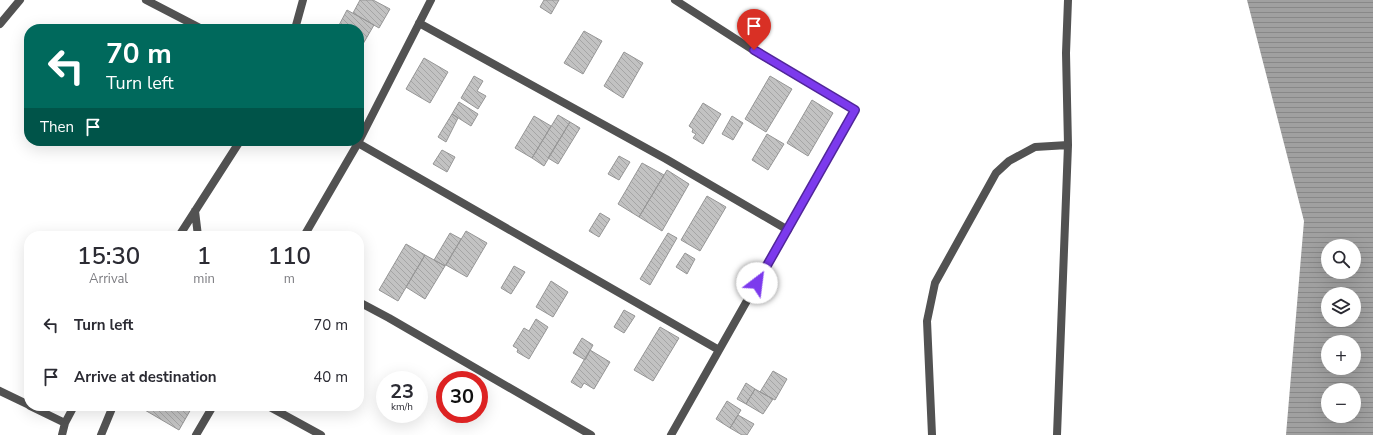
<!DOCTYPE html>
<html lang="en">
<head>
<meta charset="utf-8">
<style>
	:root { --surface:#fff; --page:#f2f2f3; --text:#2b2b33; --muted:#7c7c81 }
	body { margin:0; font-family:"Nunito Sans",sans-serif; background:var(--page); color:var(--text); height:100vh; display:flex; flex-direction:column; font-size:15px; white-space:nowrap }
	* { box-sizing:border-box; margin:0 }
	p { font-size:13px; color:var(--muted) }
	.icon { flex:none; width:22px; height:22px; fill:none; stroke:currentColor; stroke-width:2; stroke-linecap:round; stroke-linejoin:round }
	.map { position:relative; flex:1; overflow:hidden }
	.drawer { position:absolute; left:24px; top:231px; width:340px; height:180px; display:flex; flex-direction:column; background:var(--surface); border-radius:16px; box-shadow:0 4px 16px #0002 }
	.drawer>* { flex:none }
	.guide { position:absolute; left:24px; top:24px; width:340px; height:122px; border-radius:16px; box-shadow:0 4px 16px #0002; background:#00695c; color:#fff; overflow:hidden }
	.fabs { position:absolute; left:1321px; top:239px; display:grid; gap:8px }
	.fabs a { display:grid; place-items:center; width:40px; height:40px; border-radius:50%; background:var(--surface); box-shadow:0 4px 16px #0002; font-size:20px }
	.speed { position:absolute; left:376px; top:371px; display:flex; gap:8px; font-size:20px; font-weight:700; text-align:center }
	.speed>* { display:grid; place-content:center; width:52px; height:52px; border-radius:50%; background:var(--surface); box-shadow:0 4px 16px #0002; line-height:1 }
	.speed small { font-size:10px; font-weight:400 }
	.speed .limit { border:6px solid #d22; background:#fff; color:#111 }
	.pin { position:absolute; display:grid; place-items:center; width:34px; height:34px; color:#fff; margin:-41px -17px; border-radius:50% 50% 50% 0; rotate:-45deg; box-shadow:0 0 4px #0007 }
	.pin .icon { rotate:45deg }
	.me { position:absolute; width:44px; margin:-22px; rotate:30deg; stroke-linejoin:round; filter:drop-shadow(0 0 3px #0008) }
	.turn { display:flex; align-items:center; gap:14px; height:84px; padding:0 16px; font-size:18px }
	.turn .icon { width:52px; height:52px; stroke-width:2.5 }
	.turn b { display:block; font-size:28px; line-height:34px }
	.then { display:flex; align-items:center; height:38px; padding:0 16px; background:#0003; gap:8px; font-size:15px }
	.eta { display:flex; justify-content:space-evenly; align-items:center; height:68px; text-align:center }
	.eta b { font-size:24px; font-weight:600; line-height:28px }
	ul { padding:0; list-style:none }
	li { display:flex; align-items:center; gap:12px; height:52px; padding:0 16px }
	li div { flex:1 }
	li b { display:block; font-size:15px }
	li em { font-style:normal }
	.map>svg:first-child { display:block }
	.water { fill:url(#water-rules); fill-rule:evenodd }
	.building { fill:url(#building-back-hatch); stroke:#969696 }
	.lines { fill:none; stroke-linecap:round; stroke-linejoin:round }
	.minor { stroke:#525252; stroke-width:8 }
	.route-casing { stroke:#51269a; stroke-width:10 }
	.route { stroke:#7c3aed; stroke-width:7 }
</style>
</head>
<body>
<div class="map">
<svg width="1373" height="435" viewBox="0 0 1373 435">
	<defs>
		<pattern id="water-rules" width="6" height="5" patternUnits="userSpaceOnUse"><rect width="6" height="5" fill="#a0a0a0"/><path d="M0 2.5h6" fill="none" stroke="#888"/></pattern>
		<pattern id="building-back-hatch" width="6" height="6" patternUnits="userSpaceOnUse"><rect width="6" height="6" fill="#c2c2c2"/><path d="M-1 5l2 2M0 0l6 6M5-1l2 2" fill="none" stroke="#a5a5a5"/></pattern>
	</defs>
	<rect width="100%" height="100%" fill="#fff"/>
	<path class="water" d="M1247,0h126v435h-87l18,-214zM1328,246h26v26h-26zM1328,294h26v26h-26zM1328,342h26v26h-26zM1328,390h26v26h-26z"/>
	<path class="building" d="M360,0h13l17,9 -11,19 -26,-15z
		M544,0h15l-8,14 -11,-7z
		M347,10l27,15 -11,19 -4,-2v-13h-22z
		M584,31l18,10 -19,33 -19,-11z
		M624,52l19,11 -20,35 -19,-12z
		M424,58l24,14 -18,31 -24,-14z
		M474,76l9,5 -6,10 9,5 -8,13 -17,-11z
		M770,76l22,13 -26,43 -21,-13z
		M812,100l21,13 -25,43 -21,-13z
		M459,102l19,12 -7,12 -19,-12z
		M703,103l18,11 -18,30 -10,-6 3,-4 -4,-2 1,-3 -4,-3z
		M452,114l6,4 -12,24 -8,-5z
		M558,115l12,7 -26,44 -12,-8z
		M534,116l17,10 -19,32 -17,-10z
		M732,116l11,7 -10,17 -11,-6z
		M570,122l10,6 -22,36 -10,-6z
		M767,134l17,10 -16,26 -16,-10z
		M442,150l13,7 -8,15 -14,-8z
		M619,156l11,6 -11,18 -11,-6z
		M642,163l22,12 -25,42 -21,-13z
		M667,170l22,14 -27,47 -23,-14z
		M707,196l19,11 -26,44 -19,-11z
		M600,213l10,6 -11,18 -10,-6z
		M466,231l21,12 -20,34 -21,-12z
		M450,233l11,6 -16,27 -11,-6z
		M668,233l9,5 -27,47 -10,-6z
		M406,244l19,11 -27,46 -19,-11z
		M685,253l10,6 -8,15 -11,-7z
		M425,255l20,11 -20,33 -19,-12z
		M514,266l11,6 -14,22 -10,-6z
		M551,281l17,11 -15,25 -17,-10z
		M624,310l11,6 -11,17 -10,-6z
		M536,319l12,8 -19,32 -12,-7 1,-3 -5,-3 11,-18 5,3z
		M660,327l19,11 -26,43 -19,-11z
		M582,338l11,7 -8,15 -12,-7z
		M590,350l20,12 -16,27 -10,-6 -3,5 -10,-6z
		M773,371l14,8 -12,21 -15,-8z
		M746,383l9,6 -9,15 -9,-5z
		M755,389l18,10 -10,15 -17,-10z
		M727,401l14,9 -11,18 -14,-9z
		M138,406h48l5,3 -12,21z
		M738,415l16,9 -7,11h-5l-12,-7z"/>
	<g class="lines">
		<path class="minor" d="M146,0l56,29
			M419,23l247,136 122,71
			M0,24l20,-24
			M295,29l8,-29
			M358,143l361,207
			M195,211l3,25
			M179,236l61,-95
			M304,236l54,-93 73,-143
			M359,302l30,16 202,117
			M0,391l29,14
			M30,406l35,17
			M268,406l53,29
			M62,435l3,-12 9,-17
			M101,435l12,-29
			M196,435l17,-29
			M671,435l184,-325 -102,-60 -78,-50
			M932,435l-5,-114 8,-38 61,-110 13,-12 26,-14 33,-2
			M1057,435l11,-290 -2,-92 2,-53"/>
	</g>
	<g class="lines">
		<g class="route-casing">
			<path id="route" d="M754,50l101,60 -98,173"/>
		</g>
		<use href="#route" class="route"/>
	</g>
</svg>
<div class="fabs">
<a><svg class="icon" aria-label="search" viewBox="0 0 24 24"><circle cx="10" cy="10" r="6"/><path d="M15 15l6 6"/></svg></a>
<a><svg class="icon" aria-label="layers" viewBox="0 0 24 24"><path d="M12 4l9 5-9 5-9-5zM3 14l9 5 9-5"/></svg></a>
<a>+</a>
<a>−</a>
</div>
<div class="speed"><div>23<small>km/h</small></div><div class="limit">30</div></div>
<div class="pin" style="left:754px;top:50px;background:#d93025"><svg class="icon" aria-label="arrive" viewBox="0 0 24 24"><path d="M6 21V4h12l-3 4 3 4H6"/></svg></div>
<svg class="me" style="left:757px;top:283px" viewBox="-20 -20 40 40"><circle r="19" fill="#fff"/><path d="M0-13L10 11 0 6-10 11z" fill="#7c3aed"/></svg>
<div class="guide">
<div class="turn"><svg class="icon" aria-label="left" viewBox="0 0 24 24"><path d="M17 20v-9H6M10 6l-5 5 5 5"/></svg><div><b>70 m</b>Turn left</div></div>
<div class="then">Then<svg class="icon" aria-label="arrive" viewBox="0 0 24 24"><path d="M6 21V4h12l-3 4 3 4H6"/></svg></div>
</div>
<section class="drawer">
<div class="eta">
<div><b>15:30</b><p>Arrival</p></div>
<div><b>1</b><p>min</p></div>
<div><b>110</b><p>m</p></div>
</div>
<ul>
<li><svg class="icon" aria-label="left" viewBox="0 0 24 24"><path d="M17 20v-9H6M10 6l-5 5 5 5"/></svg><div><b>Turn left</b></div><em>70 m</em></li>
<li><svg class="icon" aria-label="arrive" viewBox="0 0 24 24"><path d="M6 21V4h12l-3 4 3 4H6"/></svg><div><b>Arrive at destination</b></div><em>40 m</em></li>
</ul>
</section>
</div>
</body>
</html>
